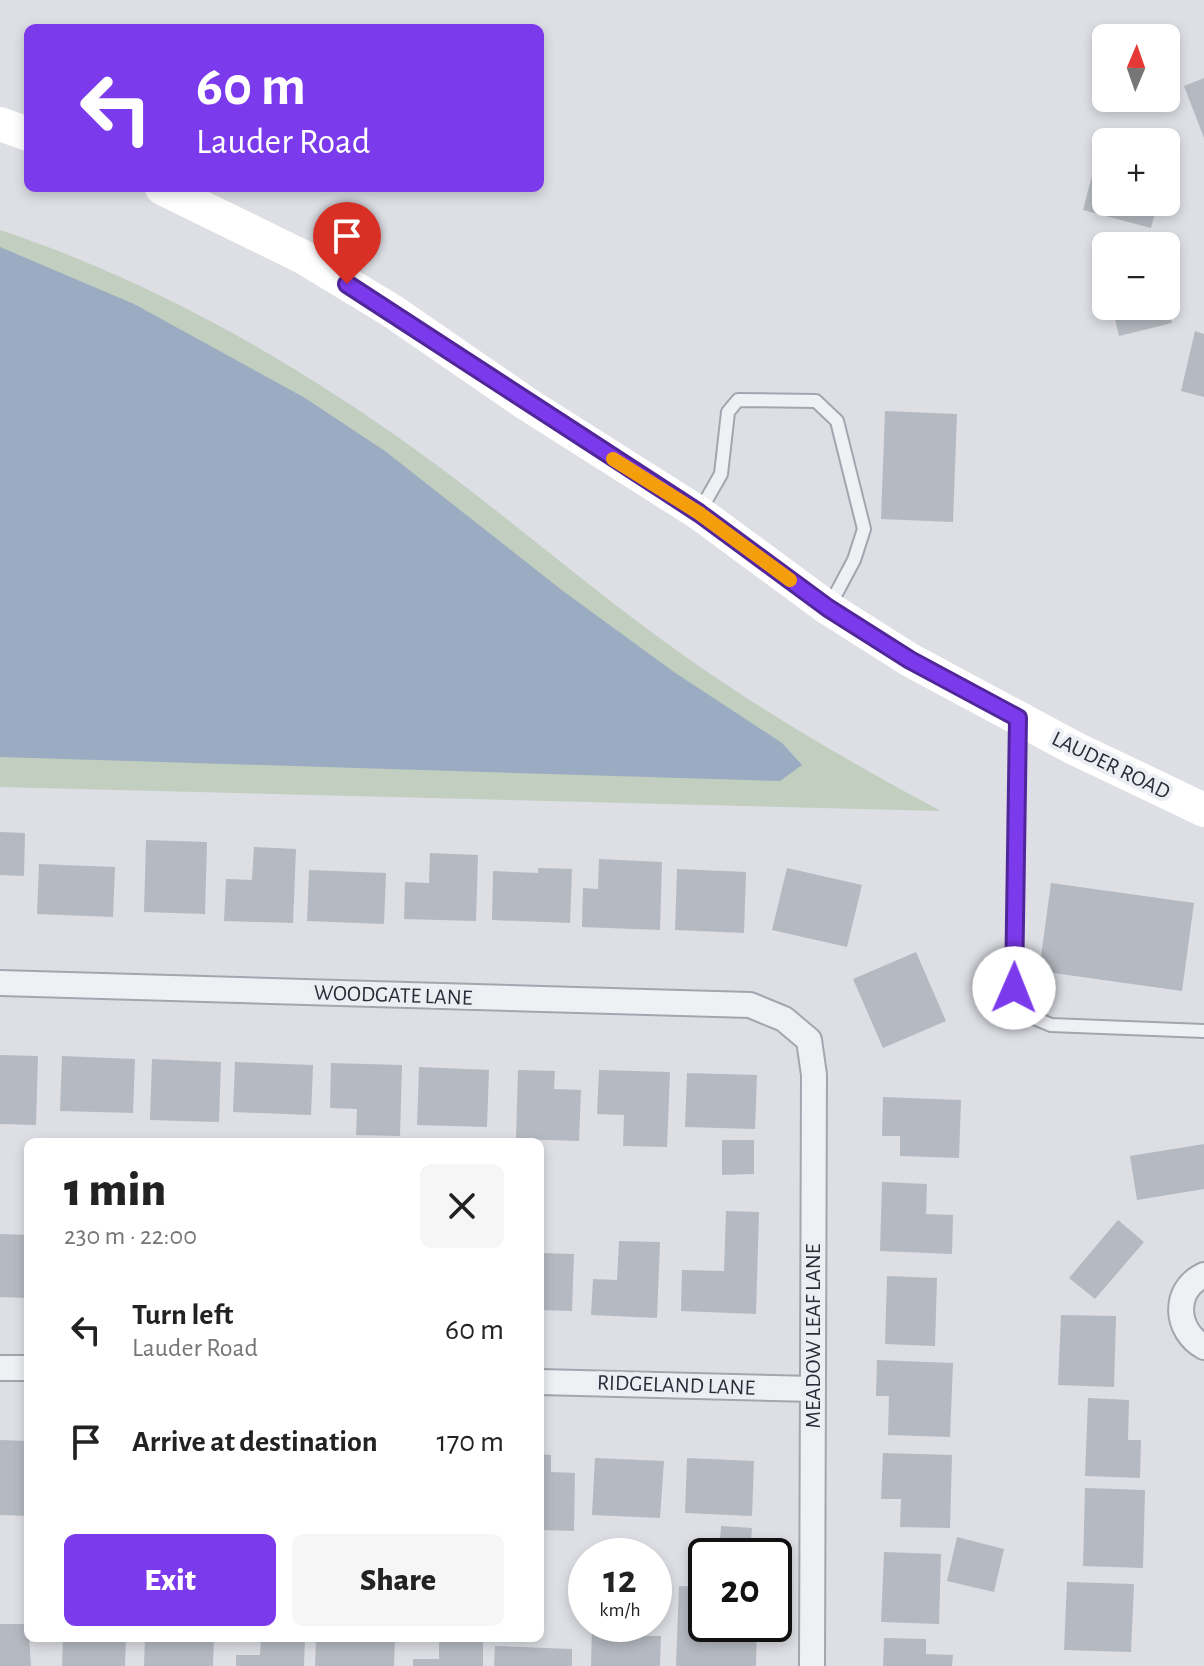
<!DOCTYPE html>
<html lang="en">
<head>
<meta charset="utf-8">
<style>
	:root { --surface:#fff; --page:#f6f6f6; --text:#222; --muted:#767676; --accent:#7c3aed }
	body { margin:0; font-family:"Alegreya Sans",sans-serif; background:var(--page); color:var(--text); height:100vh; display:flex; flex-direction:column; font-size:30px; white-space:nowrap }
	* { box-sizing:border-box; margin:0 }
	p { font-size:26px; color:var(--muted) }
	.icon { flex:none; width:44px; height:44px; fill:none; stroke:currentColor; stroke-width:2; stroke-linecap:round; stroke-linejoin:round }
	.map { position:relative; flex:1; overflow:hidden }
	.details { position:absolute; left:24px; top:1138px; width:520px; height:504px; display:flex; flex-direction:column; background:var(--surface); border-radius:12px; box-shadow:0 4px 12px #0003 }
	.details>* { flex:none }
	.guide { position:absolute; left:24px; top:24px; width:520px; height:168px; border-radius:12px; box-shadow:0 4px 12px #0003; background:#7c3aed; color:#fff; overflow:hidden }
	.needle { width:52px; rotate:2deg }
	.buttons { position:absolute; left:1092px; top:24px; display:grid; gap:16px }
	.buttons a { display:grid; place-items:center; width:88px; height:88px; border-radius:12px; background:var(--surface); box-shadow:0 4px 12px #0003; font-size:40px }
	.speed { position:absolute; left:568px; top:1538px; display:flex; gap:16px; font-size:40px; font-weight:700; text-align:center }
	.speed>* { display:grid; place-content:center; width:104px; height:104px; border-radius:50%; background:var(--surface); box-shadow:0 4px 12px #0003; line-height:1 }
	.speed small { font-size:20px; font-weight:400 }
	.speed .limit { border:4px solid #111; border-radius:12px; background:#fff; color:#111 }
	.pin { position:absolute; display:grid; place-items:center; width:68px; height:68px; color:#fff; margin:-82px -34px; border-radius:50% 50% 50% 0; rotate:-45deg; box-shadow:0 0 8px #0007 }
	.pin .icon { rotate:45deg }
	.me { position:absolute; width:88px; margin:-44px; rotate:1deg; stroke-linejoin:round; filter:drop-shadow(0 0 6px #0008) }
	.turn { display:flex; align-items:center; gap:28px; height:168px; padding:0 40px; font-size:36px }
	.turn .icon { width:104px; height:104px; stroke-width:2.5 }
	.turn b { display:block; font-size:56px; line-height:68px }
	.round { display:grid; place-items:center; flex:none; width:84px; height:84px; border-radius:12px; background:var(--page) }
	.summary { display:flex; align-items:center; justify-content:space-between; height:136px; padding:0 40px }
	h1 { font-size:48px; font-weight:800; line-height:60px }
	.cta { display:flex; gap:16px; margin-top:auto; padding:16px 40px }
	.cta a { flex:1; height:92px; border-radius:12px; background:var(--accent); color:#fff; font-size:32px; font-weight:800; line-height:92px; text-align:center }
	.cta a+a { background:var(--page); color:var(--text) }
	ul { padding:0; list-style:none }
	li { display:flex; align-items:center; gap:24px; height:112px; padding:0 40px }
	li div { flex:1 }
	li b { display:block; font-size:30px }
	li em { font-style:normal }
	.map>svg:first-child { display:block }
	.green { fill:#c2cebf }
	.water { fill:#9babc1 }
	.building { fill:#b5b9c1 }
	.lines { fill:none; stroke-linecap:round; stroke-linejoin:round }
	.lane-casing { stroke:#a3a6ae; stroke-width:16 }
	.street-casing { stroke:#a3a6ae; stroke-width:28 }
	.lane { stroke:#eff0f4; stroke-width:12 }
	.street { stroke:#eff0f4; stroke-width:24 }
	.secondary { stroke:#fff; stroke-width:34 }
	.route-casing { stroke:#51269a; stroke-width:20 }
	.route { stroke:#7c3aed; stroke-width:14 }
	.slow { stroke:#f59e0b; stroke-width:14 }
	.labels { text-anchor:middle; dominant-baseline:central; stroke-width:8; stroke-linejoin:round; paint-order:stroke }
	.street-label { font-size:22px; fill:#282d3a; stroke:#eceef3 }
</style>
</head>
<body>
<div class="map">
<svg width="1204" height="1666" viewBox="0 0 1204 1666">
	<rect width="100%" height="100%" fill="#dddfe5"/>
	<path class="green" d="M0,230c141,47 274,120 395,205 99,69 189,150 288,220 82,58 170,109 258,156l-941,-24z"/>
	<path class="water" d="M0,247l134,57 171,94 80,53 178,140 111,81 108,71 20,22 -22,16 -780,-24z"/>
	<path class="building" d="M1204,78v60l-20,-52z
		M1102,138l13,3 -9,1v60h52l-7,26 -68,-18z
		M1112,306h56l4,17 -53,13z
		M1195,331l9,3v63l-23,-6z
		M885,411l72,3 -4,108 -72,-3z
		M0,832l25,1 -1,43 -24,-1z
		M146,840l61,2 -2,72 -61,-2z
		M254,847l42,2 -3,74 -69,-2 2,-42 26,1z
		M430,853l48,2 -2,66 -72,-2 1,-37 24,1z
		M599,859l63,3 -2,68 -78,-3 1,-39 15,1z
		M39,864l76,3 -2,50 -76,-3z
		M538,868l34,1 -2,54 -78,-3 1,-49 45,2z
		M787,868l75,17 -15,62 -75,-17z
		M677,869l69,3 -2,61 -69,-3z
		M309,870l77,3 -2,51 -77,-3z
		M1051,883l143,20 -12,88 -143,-20z
		M916,952l30,69 -63,27 -30,-69z
		M0,1055l38,1 -2,69 -36,-1z
		M62,1056l73,3 -2,54 -73,-2z
		M152,1059l69,3 -2,60 -69,-2z
		M235,1062l78,3 -2,50 -78,-3z
		M331,1063l71,2 -2,71 -44,-1 1,-26 -27,-1z
		M419,1067l70,3 -2,57 -70,-2z
		M518,1070l37,1 -1,18 27,1 -2,51 -63,-2z
		M599,1070l71,2 -3,75 -44,-1 1,-31 -27,-1z
		M687,1073l70,2 -2,54 -70,-2z
		M883,1097l78,3 -2,58 -59,-2v-20h-18z
		M722,1140h32v34l-32,1z
		M1204,1144v45l-67,11 -7,-44z
		M882,1182l45,2 -1,30 27,1 -1,39 -72,-3z
		M726,1211l33,1 -3,102 -75,-3 1,-41 42,1z
		M1118,1220l26,22 -49,57 -26,-21z
		M0,1234l28,1v63l-28,-1z
		M619,1241l41,1 -3,76 -66,-3 2,-36 24,1z
		M540,1253l34,1 -2,57 -32,-1z
		M887,1276l50,2 -2,68 -50,-2z
		M1061,1315l55,1 -2,71 -56,-2z
		M877,1360l76,3 -3,74 -62,-2 1,-39h-13z
		M1088,1398l41,2 -1,40h13l-1,38 -55,-2z
		M0,1440l28,1v75l-28,-1z
		M883,1453l69,2 -2,73 -50,-1 1,-28h-20z
		M540,1454l11,1v17l24,1 -1,58 -34,-1z
		M595,1458l69,3 -4,57 -68,-3z
		M687,1458l67,3 -2,55 -67,-3z
		M1085,1488l60,2 -2,78 -60,-2z
		M721,1526l31,2 -2,28h-31z
		M957,1537l47,12 -10,43 -47,-11z
		M884,1552l57,2 -2,70 -58,-2z
		M1067,1582l67,2 -3,68 -67,-2z
		M679,1586l27,1v37h51l-1,42h-80z
		M0,1624h28l3,42h-31z
		M592,1624h50v12h19l-1,30h-69z
		M63,1638h63l-1,28h-63z
		M145,1638h69l-1,28h-69z
		M261,1638h44l-1,28h-68v-11h24z
		M316,1638l79,1 -1,27h-79z
		M439,1638h44v28h-70v-7h26z
		M884,1638l42,1v15l27,1 -1,11h-69z
		M495,1646l77,3v17h-78z"/>
	<g class="lines">
		<g class="lane-casing">
			<path id="lane" d="M700,511l21,-37 7,-62 10,-12 78,1 21,20 27,108 -10,31 -24,45
				M1018,721l-4,267 13,27 24,10 153,6"/>
		</g>
		<g class="street-casing">
			<path id="street" d="M0,983l750,22 34,14 25,21 5,35 -2,591
				M1204,1275c-32,15 -29,56 0,72
				M0,1368h28
				M540,1382l273,7"/>
		</g>
		<use href="#lane" class="lane"/>
		<use href="#street" class="street"/>
		<path class="secondary" d="M0,124l28,10
			M162,188l141,69 89,54 135,93 172,109 129,95 82,52 164,88 130,62"/>
	</g>
	<g class="lines">
		<g class="route-casing">
			<path id="route" d="M347,284l352,229 129,95 82,52 108,58 -4,270"/>
		</g>
		<use href="#route" class="route"/>
		<path class="slow" d="M613,459l86,54 91,67"/>
	</g>
	<g class="labels">
		<g class="street-label">
			<text transform="translate(1111 765) rotate(26)">LAUDER ROAD</text>
			<text transform="translate(393 995) rotate(2)">WOODGATE LANE</text>
			<text transform="translate(813 1336) rotate(-90)">MEADOW LEAF LANE</text>
			<text transform="translate(676 1385) rotate(2)">RIDGELAND LANE</text>
		</g>
	</g>
</svg>
<div class="buttons">
<a><svg class="needle" viewBox="-14 -14 28 28"><path d="M0-13l5 13h-10z" fill="#e53935"/><path d="M0 13l5-13h-10z" fill="#767676"/></svg></a>
<a>+</a>
<a>−</a>
</div>
<div class="speed"><div>12<small>km/h</small></div><div class="limit">20</div></div>
<div class="pin" style="left:347px;top:284px;background:#d93025"><svg class="icon" aria-label="arrive" viewBox="0 0 24 24"><path d="M6 21V4h12l-3 4 3 4H6"/></svg></div>
<svg class="me" style="left:1014px;top:988px" viewBox="-20 -20 40 40"><circle r="19" fill="#fff"/><path d="M0-13L10 11 0 6-10 11z" fill="#7c3aed"/></svg>
<div class="guide">
<div class="turn"><svg class="icon" aria-label="left" viewBox="0 0 24 24"><path d="M17 20v-9H6M10 6l-5 5 5 5"/></svg><div><b>60 m</b>Lauder Road</div></div>
</div>
<section class="details">
<div class="summary"><div><h1>1 min</h1><p>230 m · 22:00</p></div><a class="round"><svg class="icon" aria-label="close" viewBox="0 0 24 24"><path d="M6 6l12 12M18 6L6 18"/></svg></a></div>
<ul>
<li><svg class="icon" aria-label="left" viewBox="0 0 24 24"><path d="M17 20v-9H6M10 6l-5 5 5 5"/></svg><div><b>Turn left</b><p>Lauder Road</p></div><em>60 m</em></li>
<li><svg class="icon" aria-label="arrive" viewBox="0 0 24 24"><path d="M6 21V4h12l-3 4 3 4H6"/></svg><div><b>Arrive at destination</b></div><em>170 m</em></li>
</ul>
<div class="cta"><a>Exit</a><a>Share</a></div>
</section>
</div>
</body>
</html>
